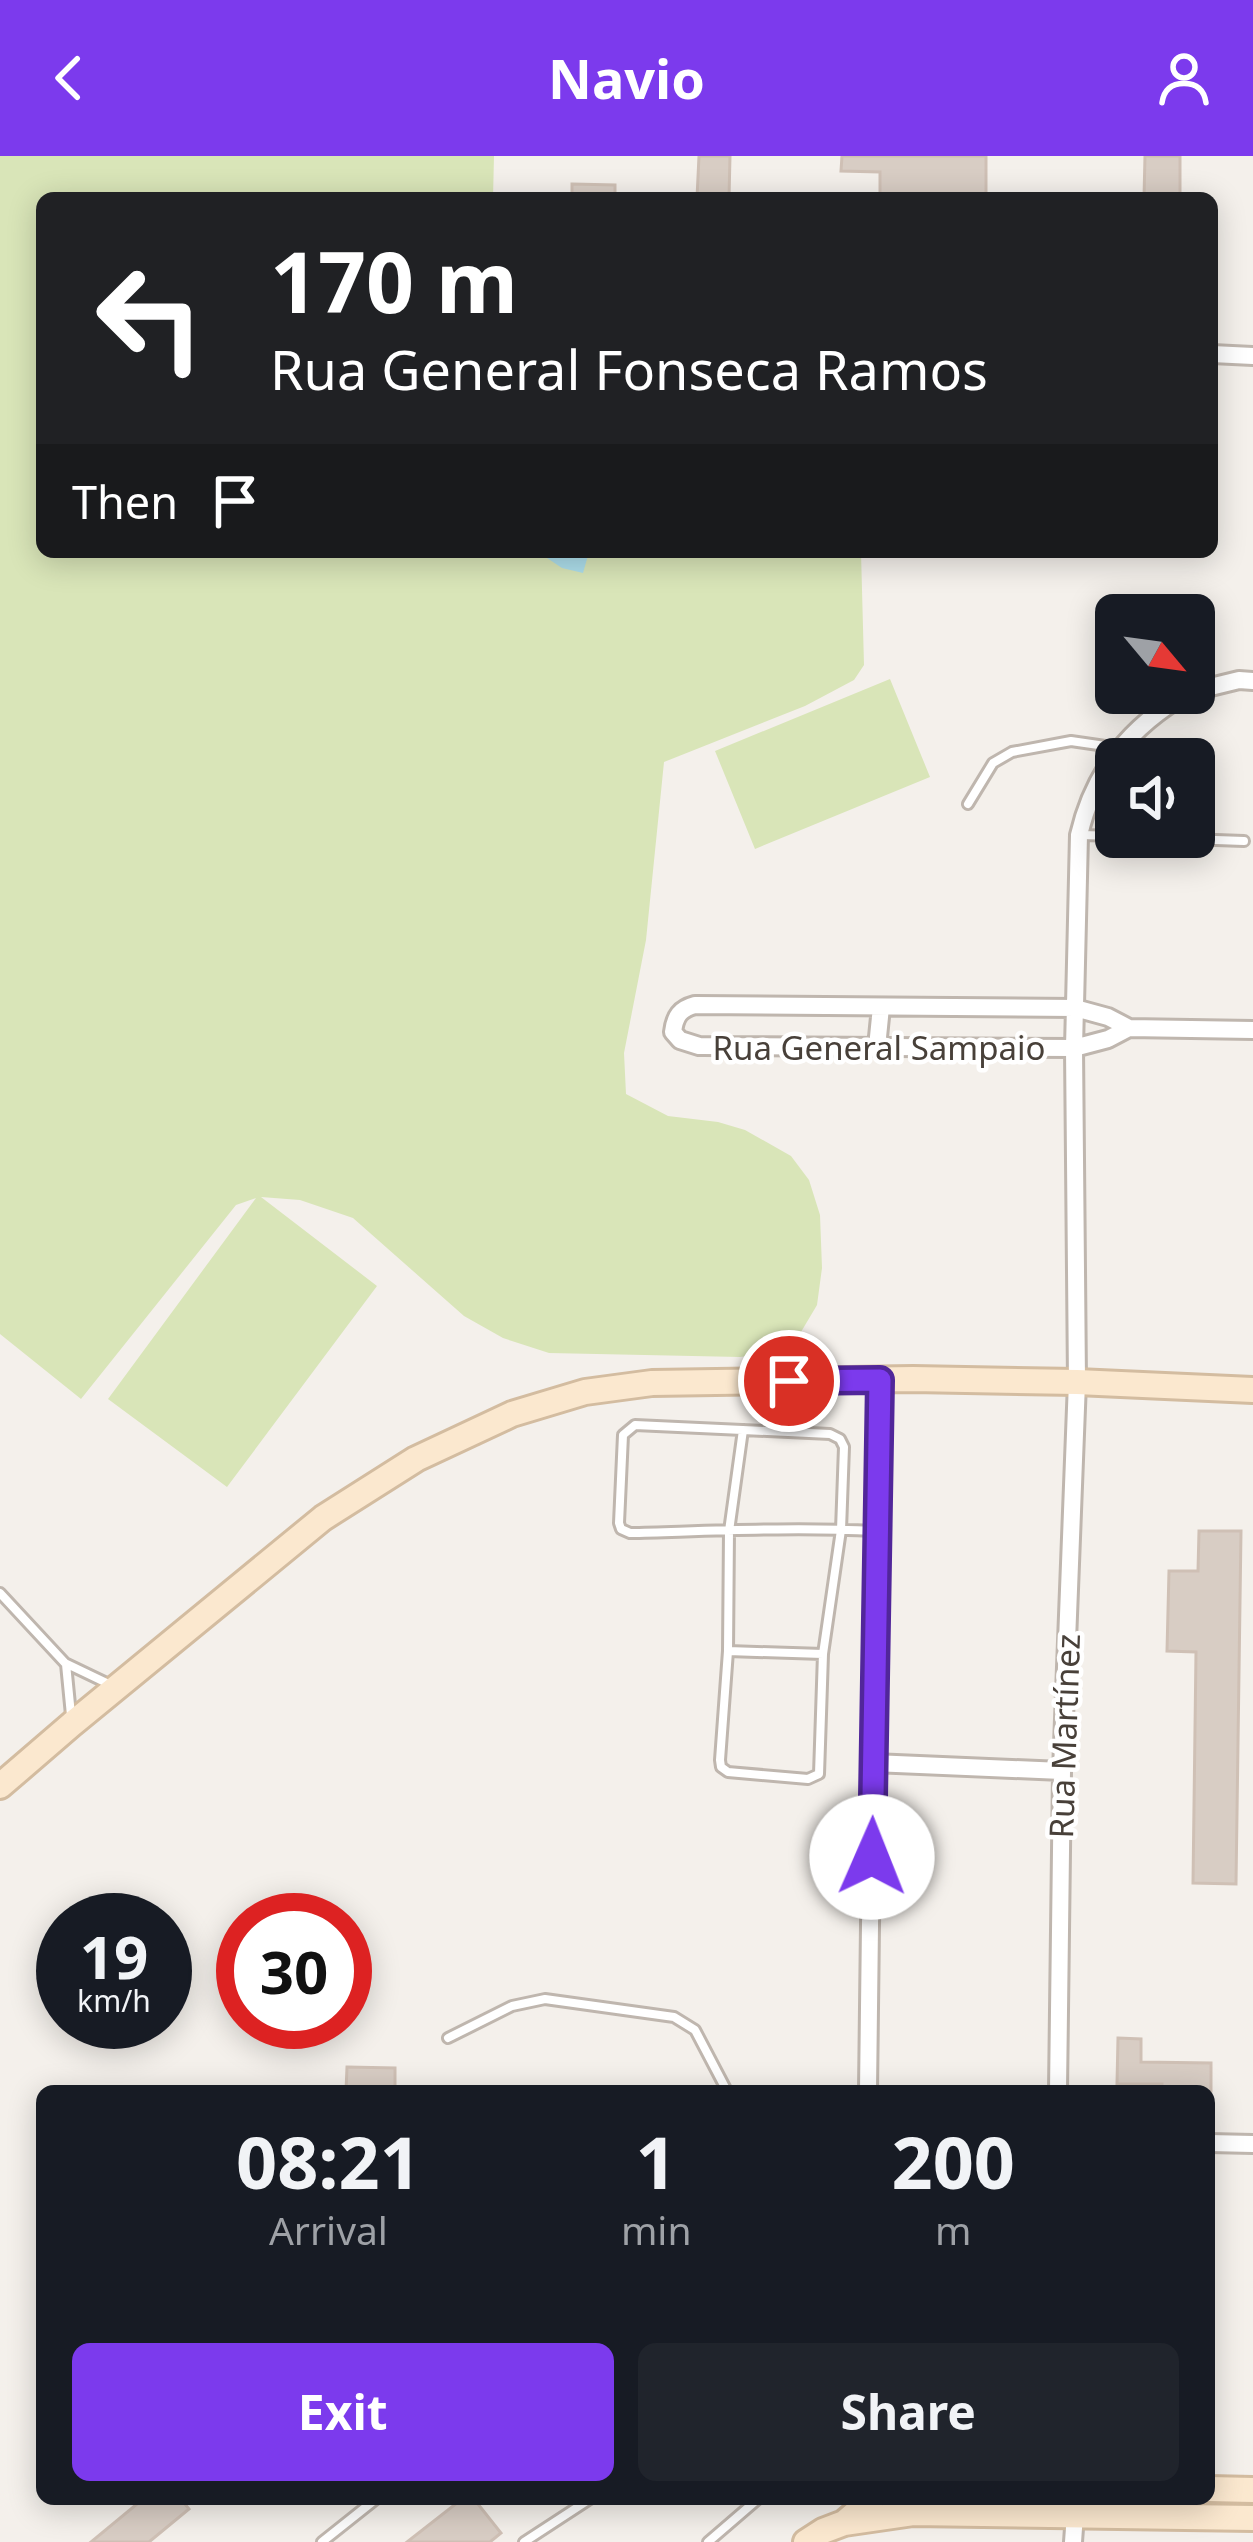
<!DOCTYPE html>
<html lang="en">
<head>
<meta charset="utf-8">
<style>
	:root { --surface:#171b24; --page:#20242c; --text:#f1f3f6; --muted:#9ea1a6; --accent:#7c3aed }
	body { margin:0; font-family:"Noto Sans",sans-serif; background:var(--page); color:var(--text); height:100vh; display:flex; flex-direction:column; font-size:45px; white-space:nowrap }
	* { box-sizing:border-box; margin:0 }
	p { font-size:39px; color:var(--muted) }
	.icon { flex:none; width:66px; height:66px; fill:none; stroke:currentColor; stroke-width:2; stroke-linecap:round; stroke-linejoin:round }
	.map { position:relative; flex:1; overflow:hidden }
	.drawer { position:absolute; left:36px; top:1929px; width:1179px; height:420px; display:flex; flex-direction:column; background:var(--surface); border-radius:18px; box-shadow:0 6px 30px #0003 }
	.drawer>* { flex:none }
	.guide { position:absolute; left:36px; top:36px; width:1182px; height:366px; border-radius:18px; box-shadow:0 6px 30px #0003; background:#202124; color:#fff; overflow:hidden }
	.needle { width:78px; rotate:119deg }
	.controls { position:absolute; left:1095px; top:438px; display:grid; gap:24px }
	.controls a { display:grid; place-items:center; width:120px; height:120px; border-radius:18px; background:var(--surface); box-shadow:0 6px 30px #0003; font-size:60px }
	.speed { position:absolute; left:36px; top:1737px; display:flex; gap:24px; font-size:60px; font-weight:700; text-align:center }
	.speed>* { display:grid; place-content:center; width:156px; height:156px; border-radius:50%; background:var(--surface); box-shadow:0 6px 30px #0003; line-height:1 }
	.speed small { font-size:30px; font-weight:400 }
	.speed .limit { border:18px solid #d22; background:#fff; color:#111 }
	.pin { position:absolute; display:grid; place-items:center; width:102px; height:102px; color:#fff; margin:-51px; border:6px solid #fff; border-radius:50%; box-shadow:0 3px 12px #0007 }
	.me { position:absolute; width:132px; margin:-66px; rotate:1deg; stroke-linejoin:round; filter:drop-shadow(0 0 9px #0008) }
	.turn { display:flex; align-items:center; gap:42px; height:252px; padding:0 36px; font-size:54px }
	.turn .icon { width:156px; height:156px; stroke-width:2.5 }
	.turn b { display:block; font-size:84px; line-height:102px }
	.then { display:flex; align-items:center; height:114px; padding:0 36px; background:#0003; gap:24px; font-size:45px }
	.eta { display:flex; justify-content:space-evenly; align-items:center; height:204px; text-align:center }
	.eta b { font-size:72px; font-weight:700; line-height:84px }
	.primary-button { display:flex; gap:24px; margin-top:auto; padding:24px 36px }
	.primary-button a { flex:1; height:138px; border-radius:18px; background:var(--accent); color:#fff; font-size:48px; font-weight:700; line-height:138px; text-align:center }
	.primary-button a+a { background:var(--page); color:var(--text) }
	header { display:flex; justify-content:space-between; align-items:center; height:156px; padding:0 36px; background:var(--accent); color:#fff; font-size:54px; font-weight:700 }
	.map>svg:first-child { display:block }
	.green { fill:#d9e5b8 }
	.water { fill:#addeeb }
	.building { fill:#d8cdc4; stroke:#cfc0b5; stroke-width:3 }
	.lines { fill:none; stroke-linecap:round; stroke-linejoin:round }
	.lane-casing { stroke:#bfb6ae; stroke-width:14 }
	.street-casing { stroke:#bfb6ae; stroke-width:22 }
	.secondary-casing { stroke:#d3bca0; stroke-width:30 }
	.lane { stroke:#fff; stroke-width:8 }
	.street { stroke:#fff; stroke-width:16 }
	.secondary { stroke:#fbe8cf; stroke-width:24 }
	.route-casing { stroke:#51269a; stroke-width:30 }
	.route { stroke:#7c3aed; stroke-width:21 }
	.labels { text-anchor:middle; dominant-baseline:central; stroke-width:9; stroke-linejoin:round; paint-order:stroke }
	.street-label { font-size:33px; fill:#484039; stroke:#fff }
</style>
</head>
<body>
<header><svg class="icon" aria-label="back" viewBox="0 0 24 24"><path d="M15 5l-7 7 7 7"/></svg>Navio<svg class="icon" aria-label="person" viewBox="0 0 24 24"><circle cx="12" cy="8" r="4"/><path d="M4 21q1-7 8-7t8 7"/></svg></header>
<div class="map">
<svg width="1253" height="2386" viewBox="0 0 1253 2386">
	<rect width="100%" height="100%" fill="#f4f0eb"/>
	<path class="green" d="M0,0h494l-1,42h-451v354h819l3,113 -10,15 -49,26 -141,56 -18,178 -22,113 2,41 42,22 50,6 27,8 46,26 18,24 11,35 2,53 -5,37 -16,27 -24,20 -37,5 -191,-4 -46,-15 -39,-22 -111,-98 -53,-18 -39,-3 116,89 -150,201 -119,-88 148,-201 -20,7 -155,194 -81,-65z
		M890,523l40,98 -175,72 -40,-98z"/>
	<path class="water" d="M538,396h51l-6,21 -21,-5z"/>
	<path class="building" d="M699,0h31l-1,42h-32z
		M842,0h144v42h-106v-26l-39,-1z
		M1145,0h35v42h-36z
		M572,28l43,1v13h-43z
		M1199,1375h42l-5,353 -43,-1 3,-231 -29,-1 2,-80h29z
		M1118,1882l23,1v23l70,1v28h-49v-7h-45z
		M347,1911l48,1v23h-49z
		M143,2343h38l8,10 -40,33h-58z
		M462,2343h12l27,34 -11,9h-83z"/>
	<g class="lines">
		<g class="lane-casing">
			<path id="lane" d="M968,648l25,-41 19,-11 59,-11 48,7
				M1082,679l34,1
				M1131,681l113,4
				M743,1274l-14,101 -1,120 -8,109 1,7 7,5 80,7 11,-5 4,-120 18,-124 3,-83 -4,-8 -10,-5 -195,-9 -12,10 -4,88 2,6 9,4c82,-2 164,-6 245,-2
				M0,1437l65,70 48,23
				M728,1495l95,3
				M66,1508l5,51
				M448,1882l64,-32 33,-7 129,18 21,13 32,61
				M322,2386l54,-43
				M524,2386l66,-43
				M708,2386l50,-43"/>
		</g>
		<g class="street-casing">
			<path id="street" d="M1212,198l41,2
				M1194,535l45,-11 14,1
				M1129,872l-21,11 -34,9 -375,-2 -19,-6 -7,-8c2,-16 7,-23 22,-27l380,3 33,9 21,11 124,2
				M877,891l4,-40
				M873,1607l189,8
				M868,1935l5,-413 8,-298
				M1058,1935l4,-320 15,-389 -3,-334 5,-213c15,-64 51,-109 109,-142
				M1209,1987l44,1
				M1073,2386l2,-28"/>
		</g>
		<g class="secondary-casing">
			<path id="secondary" d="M0,1630l72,-62 251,-206 93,-59 96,-45 73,-22 67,-9 261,-4 164,3 176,8
				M1209,2333l44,1
				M844,2367l28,-24
				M806,2386l17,-11 21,-8 69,-10 340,5"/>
		</g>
		<use href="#lane" class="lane"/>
		<use href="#street" class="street"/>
		<use href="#secondary" class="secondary"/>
	</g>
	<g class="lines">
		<g class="route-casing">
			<path id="route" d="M789,1225l91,-1 -8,477"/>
		</g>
		<use href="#route" class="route"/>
	</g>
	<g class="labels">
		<g class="street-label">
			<text x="879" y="891">Rua General Sampaio</text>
			<text transform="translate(1064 1580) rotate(-88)">Rua Martínez</text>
		</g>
	</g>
</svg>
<div class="controls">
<a><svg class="needle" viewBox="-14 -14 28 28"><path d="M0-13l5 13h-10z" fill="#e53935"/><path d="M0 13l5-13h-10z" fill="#9ea1a6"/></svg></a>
<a><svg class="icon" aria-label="sound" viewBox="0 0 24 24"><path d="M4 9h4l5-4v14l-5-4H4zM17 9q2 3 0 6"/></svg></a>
</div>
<div class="speed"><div>19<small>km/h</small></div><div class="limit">30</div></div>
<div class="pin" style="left:789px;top:1225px;background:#d93025"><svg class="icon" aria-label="arrive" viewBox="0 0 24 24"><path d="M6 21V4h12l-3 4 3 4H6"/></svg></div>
<svg class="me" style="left:872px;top:1701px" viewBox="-20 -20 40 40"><circle r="19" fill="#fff"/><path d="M0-13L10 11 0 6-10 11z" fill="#7c3aed"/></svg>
<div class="guide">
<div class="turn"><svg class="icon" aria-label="left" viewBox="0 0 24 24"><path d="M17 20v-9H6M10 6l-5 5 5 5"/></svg><div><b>170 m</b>Rua General Fonseca Ramos</div></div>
<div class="then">Then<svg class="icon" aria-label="arrive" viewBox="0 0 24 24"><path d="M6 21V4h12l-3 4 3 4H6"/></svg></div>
</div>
<section class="drawer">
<div class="eta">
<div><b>08:21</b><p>Arrival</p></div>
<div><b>1</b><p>min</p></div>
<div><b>200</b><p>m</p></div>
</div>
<div class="primary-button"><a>Exit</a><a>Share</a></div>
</section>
</div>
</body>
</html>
